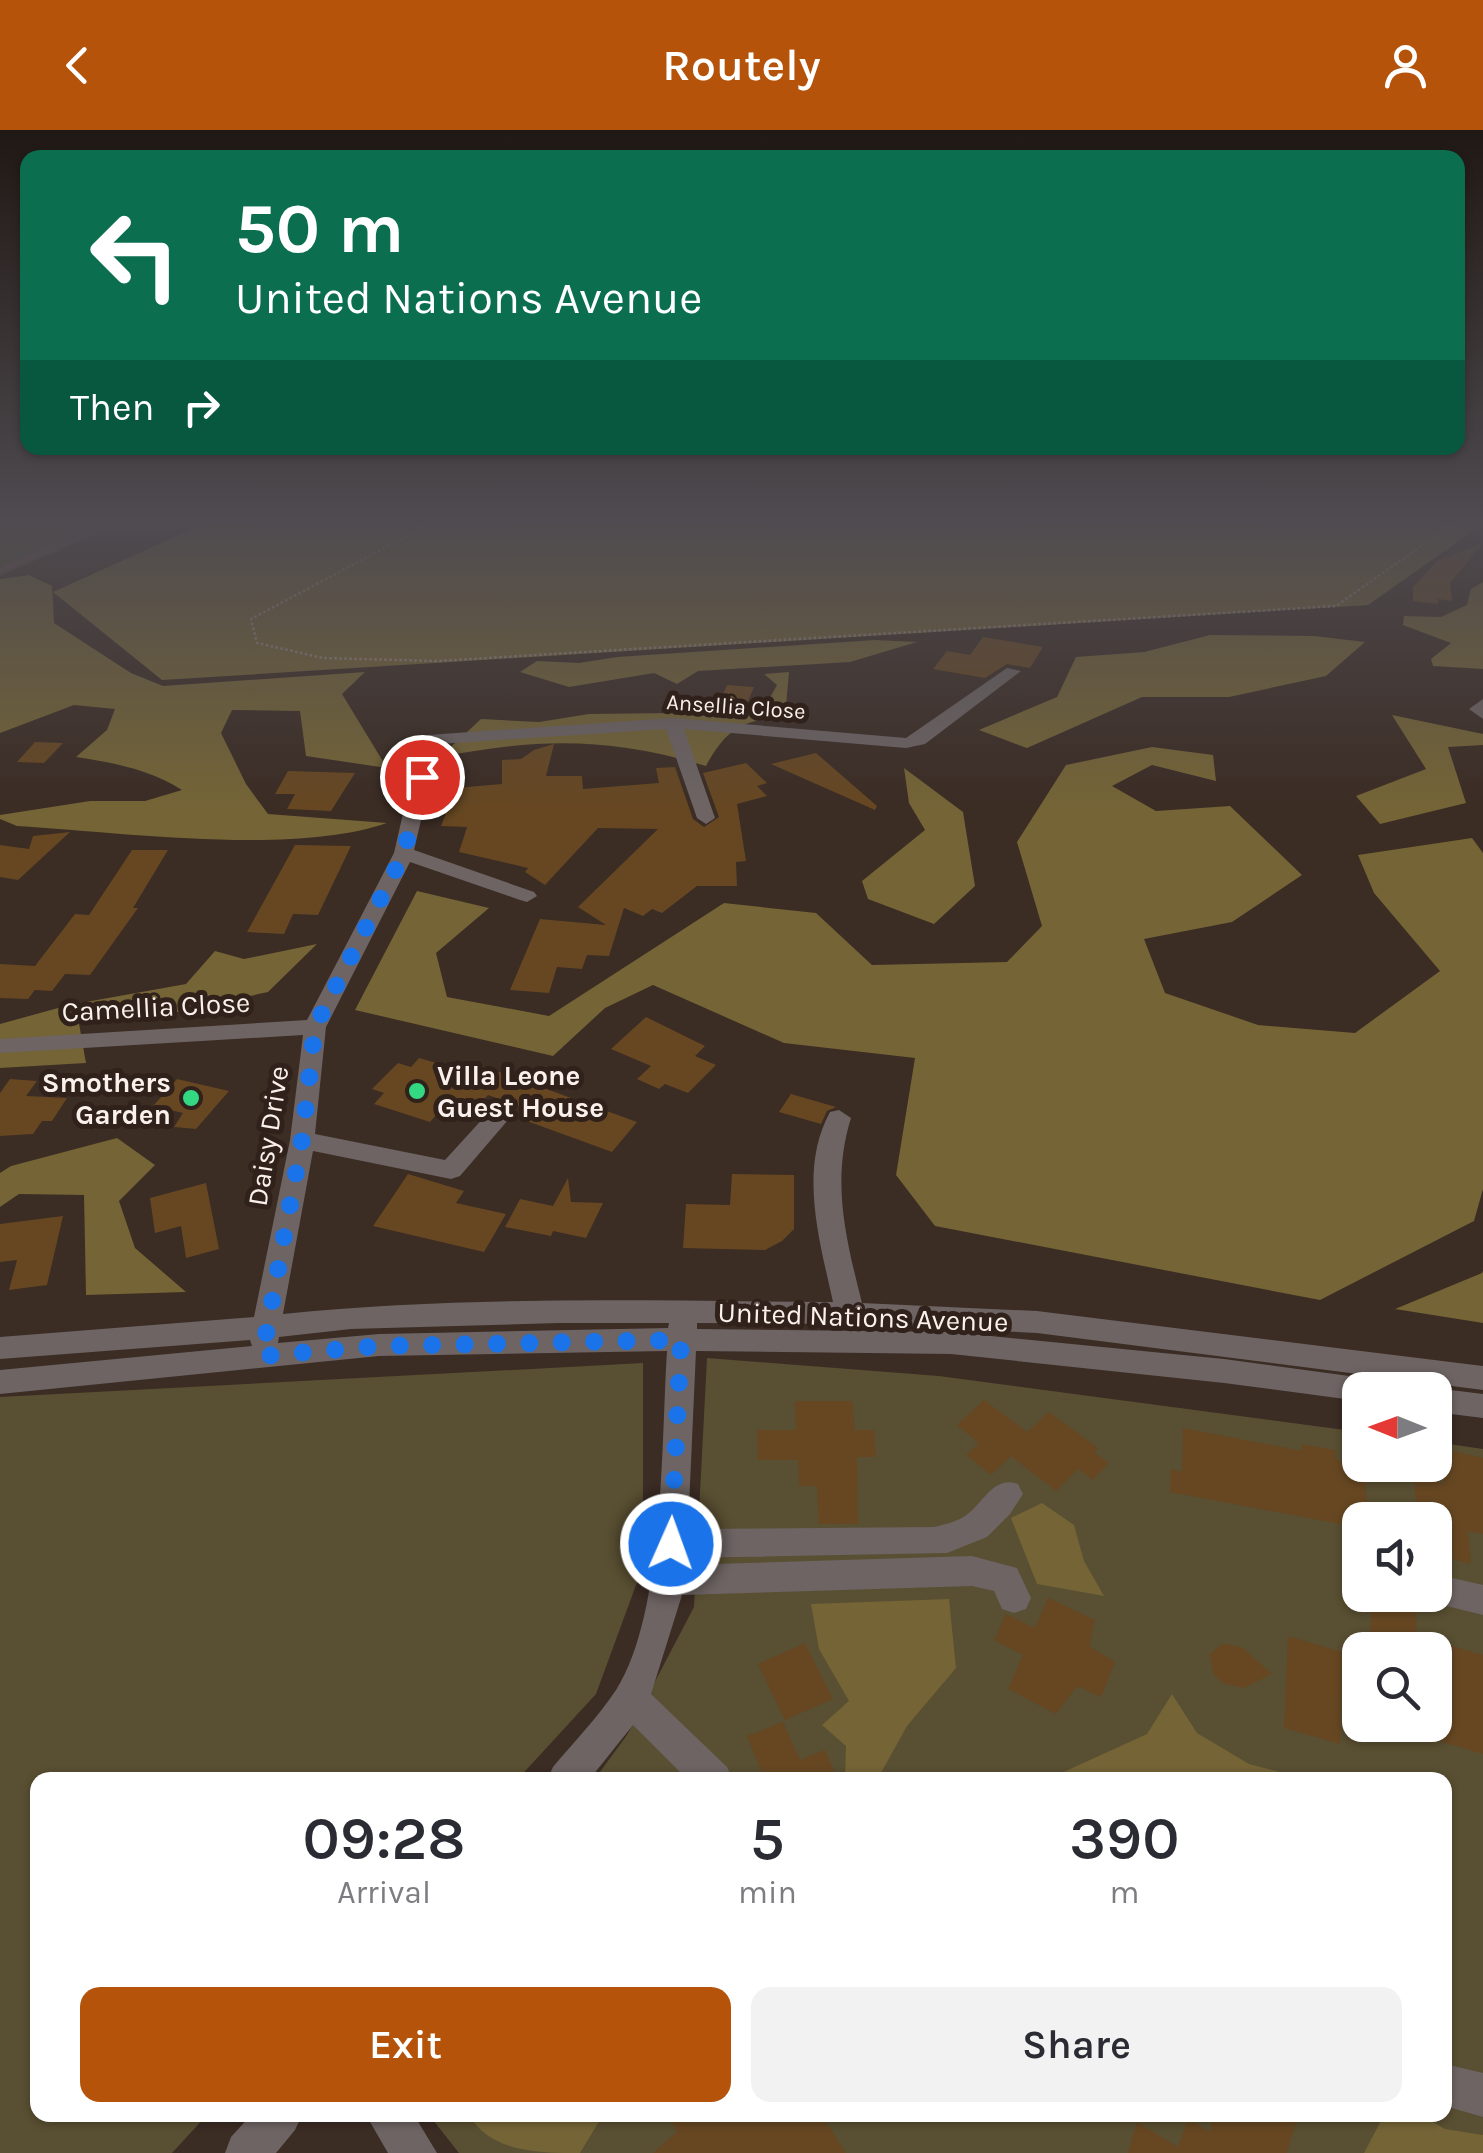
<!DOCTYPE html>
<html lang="en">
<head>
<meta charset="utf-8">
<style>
	:root { --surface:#fff; --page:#f2f2f3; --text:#2b2b33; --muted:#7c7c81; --accent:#b45309 }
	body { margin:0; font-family:Karla,sans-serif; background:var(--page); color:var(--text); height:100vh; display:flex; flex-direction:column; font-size:38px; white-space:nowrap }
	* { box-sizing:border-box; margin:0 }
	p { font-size:32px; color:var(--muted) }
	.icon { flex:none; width:55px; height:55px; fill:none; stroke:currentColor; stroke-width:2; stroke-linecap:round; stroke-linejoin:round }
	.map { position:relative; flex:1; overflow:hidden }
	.panel { position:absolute; left:30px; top:1642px; width:1422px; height:350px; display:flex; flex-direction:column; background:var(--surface); border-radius:20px; box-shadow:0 2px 8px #0004 }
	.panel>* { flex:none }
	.hud { position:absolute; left:20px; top:20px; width:1445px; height:305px; border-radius:20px; box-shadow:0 2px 8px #0004; background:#0b6e4f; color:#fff; overflow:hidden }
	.needle { width:65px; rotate:271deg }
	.fabs { position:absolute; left:1342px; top:1242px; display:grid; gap:20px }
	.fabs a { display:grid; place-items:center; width:110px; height:110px; border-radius:20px; background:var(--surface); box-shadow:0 2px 8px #0004; font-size:50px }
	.pin { position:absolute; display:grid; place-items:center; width:85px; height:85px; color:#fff; margin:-42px; border:5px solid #fff; border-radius:50%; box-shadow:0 2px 10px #0007 }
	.me { position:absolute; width:110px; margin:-55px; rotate:2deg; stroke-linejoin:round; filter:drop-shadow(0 0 8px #0008) }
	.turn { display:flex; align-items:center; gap:35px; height:210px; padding:0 50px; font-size:45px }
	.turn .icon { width:130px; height:130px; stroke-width:2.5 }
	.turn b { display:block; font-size:70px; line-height:85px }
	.then { display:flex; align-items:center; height:95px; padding:0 50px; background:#0003; gap:20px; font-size:38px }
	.eta { display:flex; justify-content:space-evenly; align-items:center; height:170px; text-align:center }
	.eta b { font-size:60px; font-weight:600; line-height:70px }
	.primary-button { display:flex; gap:20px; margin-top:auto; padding:20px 50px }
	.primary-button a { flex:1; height:115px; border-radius:20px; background:var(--accent); color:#fff; font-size:40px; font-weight:600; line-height:115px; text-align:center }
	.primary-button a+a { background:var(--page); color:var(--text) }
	header { display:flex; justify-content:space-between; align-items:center; height:130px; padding:0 50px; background:var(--accent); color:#fff; font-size:45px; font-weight:600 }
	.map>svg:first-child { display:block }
	.green { fill:#594f32; fill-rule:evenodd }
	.forest { fill:#746436 }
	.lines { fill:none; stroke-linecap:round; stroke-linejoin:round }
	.stream { stroke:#6e4e56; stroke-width:5 }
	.building { fill:#664722 }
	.path { stroke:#968982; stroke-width:2.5; stroke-dasharray:2.5 2.5; stroke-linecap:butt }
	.minor { fill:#6d6463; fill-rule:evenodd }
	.route { stroke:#1a73e8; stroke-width:18; stroke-dasharray:0 32.4 }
	.poi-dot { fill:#33d882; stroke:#30221b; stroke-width:4 }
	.labels { text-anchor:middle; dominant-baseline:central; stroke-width:10; stroke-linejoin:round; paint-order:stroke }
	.far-street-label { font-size:22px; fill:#fbf1ec; stroke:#30221b }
	.street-label { font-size:28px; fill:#fbf1ec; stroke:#30221b }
	.poi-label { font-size:28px; font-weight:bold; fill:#fbf1ec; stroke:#30221b; text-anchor:start }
</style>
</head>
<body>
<header><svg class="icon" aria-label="back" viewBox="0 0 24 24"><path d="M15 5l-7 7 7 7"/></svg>Routely<svg class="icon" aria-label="person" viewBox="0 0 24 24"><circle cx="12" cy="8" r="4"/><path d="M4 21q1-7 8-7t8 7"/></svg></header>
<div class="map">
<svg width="1483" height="2023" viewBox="0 0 1483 2023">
	<rect width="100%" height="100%" fill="#3b2c24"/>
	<path class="green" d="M0,392h123l-123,54z
		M707,1228l232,18 421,56v33h75v-23l48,7v704h-1024l-30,-38h1016v-335h-851l33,-45 67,-128zM1360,1390h75v75h-75zM1360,1520h75v75h-75z
		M643,1233v203l-47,128 -79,86h-479v335h169l-35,38h-172v-756z"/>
	<path class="forest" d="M208,392h1275v2l-115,81 -1206,75 -109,-88z
		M29,445l23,11 2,37 77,50 32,13 202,-14 -23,22 45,74 -81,-12 -6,-45 -68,-1 -11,23 25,51 22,30 119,9c-96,33 -266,9 -370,3l-17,-7v-4l90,-14h55l37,-11c-33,-21 -68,-27 -106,-33l31,-27 8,-21 -41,-4 -74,28v-154z
		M1483,452v87l-50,-3 -2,-7 20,-16 -48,-18 1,-9 37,1 26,-12 4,-16z
		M1210,505l104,1 51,6 -39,34 -97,21h-87l-115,51 -48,-18 78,-33 19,-40 68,-5z
		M875,510l42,2 -67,20 -152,9 -21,13 -23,-11 -85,14 -49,-15 17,-11 42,2 38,-6z
		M789,542l-4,46c-42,1 -59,11 -79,48 -98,-29 -167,-28 -266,-9l41,-38 58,3 50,-8 173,-2 15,-27 -13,-11z
		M1392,585l91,19v11l-35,2 18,56 -86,21 -24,-28 70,-27z
		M1152,617l61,8 3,26 -64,-16 -40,21 44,25 74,-5 72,69 -70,47 -88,17 21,54 93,32 97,8 85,-62 -66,-78 -16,-38 114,-17 11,15v336l-9,32 -154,79 -385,-74 -39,-51 19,-117 -131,-15 -131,-58 -48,23 -52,48 -198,-46 62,-119 72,17 -53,45 11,44 102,19 175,-113 92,10 56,52 135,-3 35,-36 -25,-84 49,-77z
		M904,638l59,44 12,74 -41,38 -66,-25 -6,-18 63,-51 -16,-27z
		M317,814l-49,48 -95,21 -95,5 8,45 -86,5v-44l69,-19 117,-21 29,-33 29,8z
		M117,1008l38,27 -36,36 16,47 51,44 -100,3 -2,-100 -65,-1 -19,13v-34l11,-7z
		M1483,1141v52l-88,-14 87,-36z
		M1042,1373l32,22 10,36 20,35 -67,-12 -26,-66z
		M949,1469l7,69 -49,58 -30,54h-32l1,-34 -24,-21 27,-24 -30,-52 -8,-45z
		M1172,1564l25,39 52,31 61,16h-264l101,-46z
		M469,1985h134l-23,38c-40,0 -89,0 -111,-38z
		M1384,1985h37l24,14 38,6v18h-119z"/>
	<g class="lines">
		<path class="stream" d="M0,441l106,-49"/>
	</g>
	<path class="building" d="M1483,413l-33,40 2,18 -14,-2v5l-25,-3v-14l24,-26z
		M983,507l60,10 -13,21 -23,-4 -22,14 -52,-9 14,-18 23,4z
		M727,555l27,2 -9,21 -27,-2z
		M35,612l28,1 -19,20 -27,-1z
		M554,614l-8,32h36l1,13 76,-6 -3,-15 19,-1 18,52 11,8 15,-10 -16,-44 43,-10 21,20 -10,3 10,10 -30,8 9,57 -10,1 1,24h-40l-35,27 -10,-4 -9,7 -19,-8 -15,48 -22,-1 -5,14 -25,-2 -8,26 -39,-3 30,-71 66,6 -28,-18 80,-78 -60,-1 -53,57 -20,-13 3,-4 -69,-16 8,-25 -26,-1 15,-38 46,-4v-24l19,-1 13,-9z
		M816,623l61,53 -2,4 -104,-46z
		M288,641l67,2 -24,38 -44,-2 8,-15h-20z
		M70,702l-52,48 -18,-3v-32l29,4 4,-13z
		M295,715l56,1 -33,69 -25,-1 -9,20 -37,-2z
		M132,720h36l-35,58h5l-48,67 -25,-1 -13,17 -17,-1 -7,9 -28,-1v-34l35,2 40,-52 14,1z
		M646,887l59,29 -10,10 21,9 -28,28 -23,-9 -6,5 -22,-10 14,-13 -40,-17z
		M419,928l56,16 8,-8 154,56 -25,30 -88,-32 9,-9 -45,-16 -24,27 -27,-8 -7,8 -56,-18 10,-11 -12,-4 26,-26 13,4z
		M10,949l27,2 -11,15 41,2 -15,23h-10l-9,13 -33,2v-43z
		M177,949l52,12 -33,38 -22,-2 9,-14 -30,-7z
		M791,964l45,13 -9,4 -6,13 -42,-12z
		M408,1044l56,17 -8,12 50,11 -22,38 -111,-26z
		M732,1044l62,1v54l-12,12 -17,9 -82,-2 3,-44 44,1z
		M568,1048l3,24 32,1 -17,35 -33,-7 -2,5 -46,-9 15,-28 33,7z
		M206,1053l13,66 -33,9 -5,-32 -26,7 -5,-35z
		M63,1086l-16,69 -38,5 8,-30 -17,2v-38z
		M984,1270l43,32 22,-20 49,36 -4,4 15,11 -16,17 -15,-11 -22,22 -45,-35 -20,19 -25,-20 13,-12 -22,-18z
		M795,1271h57l3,29h19l2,27h-19l1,67h-39l-2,-38h-18l-1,-26h-40l-1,-30h39z
		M1183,1298l119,23v-7l33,6 1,10 27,5 6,55h-14l1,7 -186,-35 1,-23 11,3z
		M1441,1318l42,10v76l-15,-3 3,33 -36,-9v-35h-18l-3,-43 30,6z
		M1371,1466l45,13 1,41h-47z
		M1048,1468l47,22 -6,26 26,16 -14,35 -24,-11 -21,28 -48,-25 15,-34 -29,-15 12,-26 29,14z
		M1288,1506l54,16 -2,92 -56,-16z
		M1435,1511l48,14v99l-48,-14z
		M805,1513l28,56 -48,21 -27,-56z
		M1223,1513l20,5 29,26 -28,14 -21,-5 -9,-8 -5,-20z
		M783,1592l17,38 25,-10 13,30h-84l9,-5 -16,-39z
		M668,1985h154l24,38h-193l24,-21z
		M1215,1985h83l-11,38h-159l9,-31 41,25 10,-29 21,14z"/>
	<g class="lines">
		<path class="path" d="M433,392l-182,97 6,24 66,15 115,3 898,-55 119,-84"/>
		<path class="minor" d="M1007,538l14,3 -96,73 -19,4 -222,-19 31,89 -9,6 -9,-6 -31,-89 -227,15 -25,106 120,42 3,4 -10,6 -7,-2 -110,-38 -84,165 -11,107 130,26 42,-46 9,-2 12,8 -48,56 -9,3 -138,-28 -30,163c182,-19 367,-13 550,-12 -13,-60 -35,-132 -3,-190l9,-2 12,8c-20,64 -5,121 11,185l175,8 446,55v24l-446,-57 -187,-9 -153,-1v6l254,3 273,27 140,19 10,3 5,9h-19v11l-136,-18 -273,-29 -255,-3 -8,178 246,-2c12,-3 22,-5 31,-11 19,-13 28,-41 53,-32l5,10 -13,20 -23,23 -40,16 -260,5 -1,7 286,-9 45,12 14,30 -5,11 -12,4 -12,-4 -8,-18 -22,-5 -290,9 -31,99 76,73 6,13h-45l-55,-55 -44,55h-42l6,-13c21,-25 45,-50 63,-77 49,-77 45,-247 51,-339l-288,5 -379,38v-24l252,-24 -2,-6 -250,19v-22l254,-20 36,-177 13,-105 -303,18v-14l307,-19 87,-167 24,-105 10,-13 245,-17 233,20zM559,1193h110l-1,5 -289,6 -101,9 1,-6 72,-8z
			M1483,569v20l-14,-10z
			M1435,1258l48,6v24l-48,-6v-22h-6z
			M1435,1444l48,11v30l-60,-15 -2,-5h14z
			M1445,1934l38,9v44l-38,-11z
			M251,1985h51l-7,15 -19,23h-51l6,-16z
			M366,1985h48l23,38h-49z"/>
	</g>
	<linearGradient id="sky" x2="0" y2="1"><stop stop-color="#201814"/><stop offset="0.58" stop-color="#4f4b50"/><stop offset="1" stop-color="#4f4b50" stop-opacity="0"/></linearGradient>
	<rect width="1483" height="676" fill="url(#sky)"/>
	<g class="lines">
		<path class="route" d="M422,647l-18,76 -89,174 -13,113 -40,216 117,-10 302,-6 -10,204"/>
	</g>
	<g class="poi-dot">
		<circle cx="417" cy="961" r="10"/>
		<circle cx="191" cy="968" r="10"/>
	</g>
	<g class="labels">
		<g class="far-street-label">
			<text transform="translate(736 577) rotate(4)">Ansellia Close</text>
		</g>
		<g class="street-label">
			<text transform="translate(156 877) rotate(-3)">Camellia Close</text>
			<text transform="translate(268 1006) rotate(-81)">Daisy Drive</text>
			<text transform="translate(863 1187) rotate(2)">United Nations Avenue</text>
		</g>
		<g class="poi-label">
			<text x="437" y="945">Villa Leone<tspan x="437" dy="32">Guest House</tspan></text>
			<text x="171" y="952" text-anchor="end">Smothers<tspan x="171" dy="32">Garden</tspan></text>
		</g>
	</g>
</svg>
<div class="fabs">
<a><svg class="needle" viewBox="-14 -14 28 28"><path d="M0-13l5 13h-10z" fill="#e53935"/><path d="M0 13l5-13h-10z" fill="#7c7c81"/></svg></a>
<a><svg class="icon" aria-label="sound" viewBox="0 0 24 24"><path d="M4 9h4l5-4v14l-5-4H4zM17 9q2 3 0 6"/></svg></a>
<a><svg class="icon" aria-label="search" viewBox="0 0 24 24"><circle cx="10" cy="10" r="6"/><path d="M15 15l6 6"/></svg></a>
</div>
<div class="pin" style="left:422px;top:647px;background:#d93025"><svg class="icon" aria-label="arrive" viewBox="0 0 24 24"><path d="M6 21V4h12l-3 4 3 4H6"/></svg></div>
<svg class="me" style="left:671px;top:1414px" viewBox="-20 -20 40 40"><circle r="17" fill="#1a73e8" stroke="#fff" stroke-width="3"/><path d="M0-11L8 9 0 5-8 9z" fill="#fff"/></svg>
<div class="hud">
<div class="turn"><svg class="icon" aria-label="left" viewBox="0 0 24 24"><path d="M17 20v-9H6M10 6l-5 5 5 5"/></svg><div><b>50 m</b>United Nations Avenue</div></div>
<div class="then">Then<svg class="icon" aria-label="right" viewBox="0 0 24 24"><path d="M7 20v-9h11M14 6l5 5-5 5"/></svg></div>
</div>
<section class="panel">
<div class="eta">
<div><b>09:28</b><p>Arrival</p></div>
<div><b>5</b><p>min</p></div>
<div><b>390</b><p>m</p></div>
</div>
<div class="primary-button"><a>Exit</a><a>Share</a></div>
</section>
</div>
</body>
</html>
